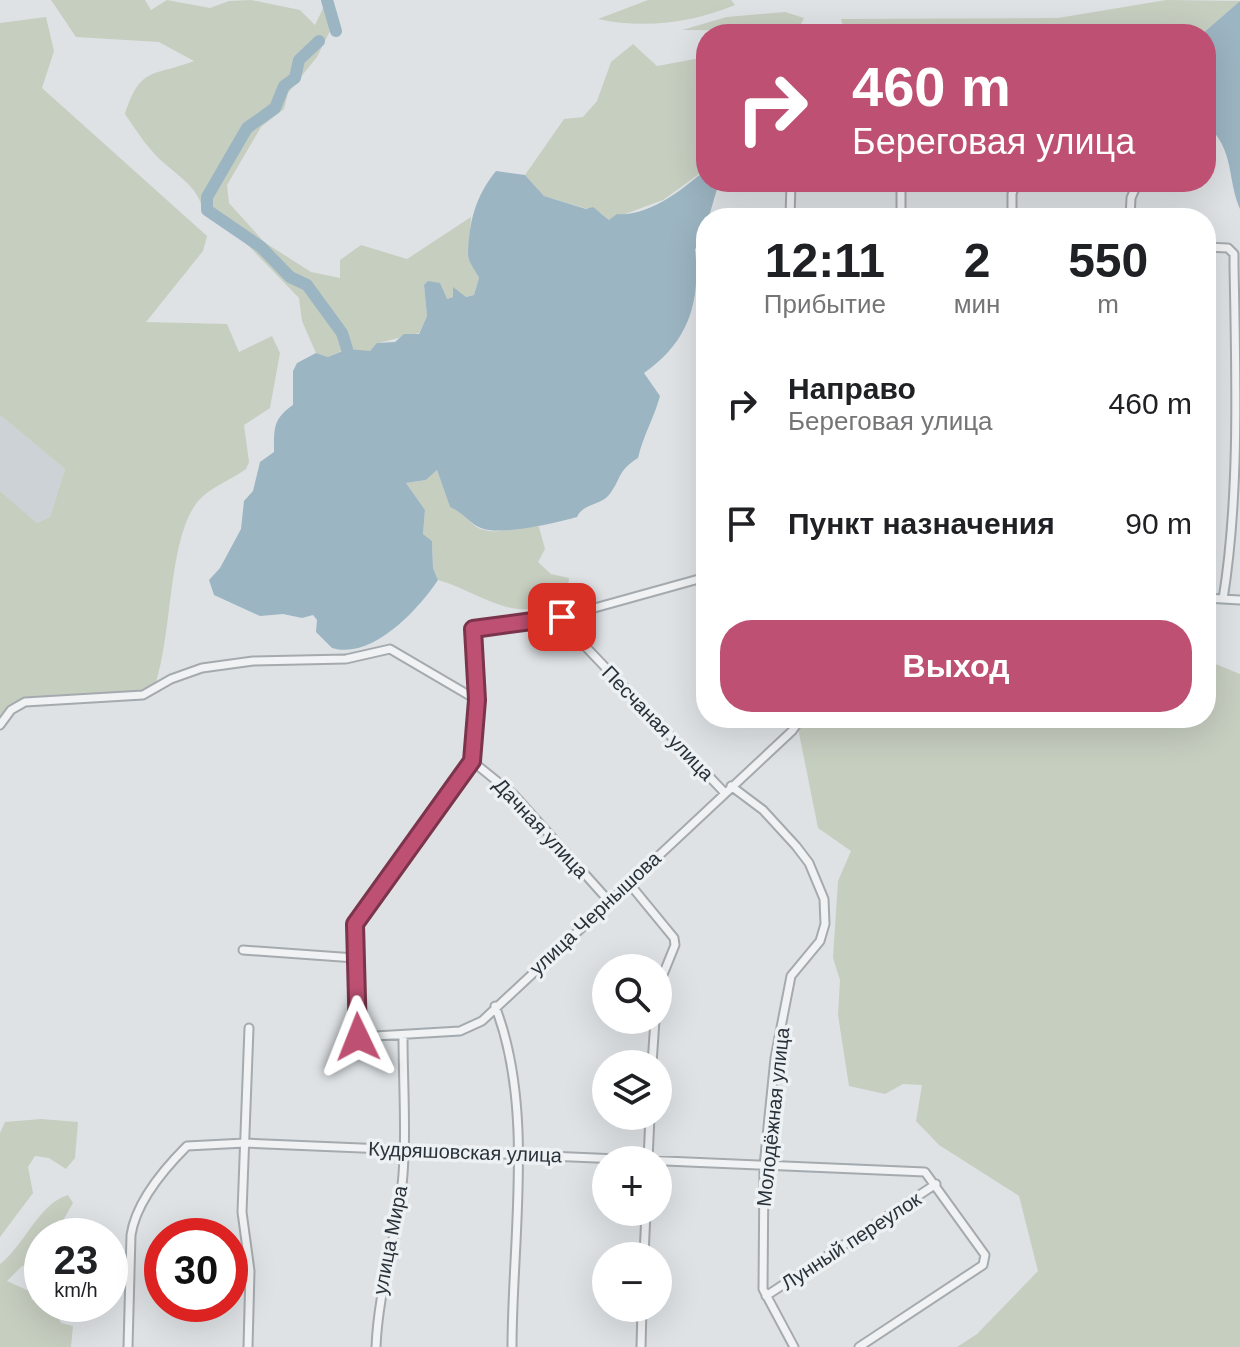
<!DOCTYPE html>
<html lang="ru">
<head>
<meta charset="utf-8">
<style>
	:root { --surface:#fff; --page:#f2f2f2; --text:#202124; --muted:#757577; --accent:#bd5073 }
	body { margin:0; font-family:Arial,sans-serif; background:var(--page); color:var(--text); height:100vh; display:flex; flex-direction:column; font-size:30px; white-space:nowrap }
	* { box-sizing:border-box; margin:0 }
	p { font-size:26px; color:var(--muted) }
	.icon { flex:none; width:44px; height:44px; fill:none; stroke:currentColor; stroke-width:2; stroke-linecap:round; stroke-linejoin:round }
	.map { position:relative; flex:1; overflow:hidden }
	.details { position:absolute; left:696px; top:208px; width:520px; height:520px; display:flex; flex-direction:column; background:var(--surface); border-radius:32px; box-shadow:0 8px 32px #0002 }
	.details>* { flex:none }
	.guide { position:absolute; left:696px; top:24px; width:520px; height:168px; border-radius:32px; box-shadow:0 8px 32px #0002; background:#bd5073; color:#fff; overflow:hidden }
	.tools { position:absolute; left:592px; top:954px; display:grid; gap:16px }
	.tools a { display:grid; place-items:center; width:80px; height:80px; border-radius:50%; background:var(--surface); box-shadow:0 8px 32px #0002; font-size:40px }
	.speed { position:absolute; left:24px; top:1218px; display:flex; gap:16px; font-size:40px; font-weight:700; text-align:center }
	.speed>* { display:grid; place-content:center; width:104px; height:104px; border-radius:50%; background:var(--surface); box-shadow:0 8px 32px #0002; line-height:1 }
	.speed small { font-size:20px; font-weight:400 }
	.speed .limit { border:12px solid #d22; background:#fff; color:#111 }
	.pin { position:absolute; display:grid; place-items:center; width:68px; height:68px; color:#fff; margin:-34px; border-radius:16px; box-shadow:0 4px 12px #0006 }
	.me { position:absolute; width:88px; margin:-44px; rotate:358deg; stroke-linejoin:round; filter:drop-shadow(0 0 6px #0008) }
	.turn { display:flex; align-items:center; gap:28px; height:168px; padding:0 24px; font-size:36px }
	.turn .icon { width:104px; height:104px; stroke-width:2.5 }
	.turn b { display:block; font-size:56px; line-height:68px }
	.eta { display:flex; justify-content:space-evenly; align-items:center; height:136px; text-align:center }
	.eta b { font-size:48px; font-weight:800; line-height:56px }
	.cta { display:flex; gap:16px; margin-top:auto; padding:16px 24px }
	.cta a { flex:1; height:92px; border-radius:32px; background:var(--accent); color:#fff; font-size:32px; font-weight:800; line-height:92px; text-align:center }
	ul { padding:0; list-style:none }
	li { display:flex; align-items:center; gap:24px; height:120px; padding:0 24px }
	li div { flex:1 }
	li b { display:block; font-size:30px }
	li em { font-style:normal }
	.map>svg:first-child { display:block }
	.built { fill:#ccd2d6 }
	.green { fill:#c6cec0 }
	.water { fill:#9cb5c2 }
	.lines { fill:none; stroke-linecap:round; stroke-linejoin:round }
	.river { stroke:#9cb5c2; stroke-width:12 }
	.street-casing { stroke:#a4aaae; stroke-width:11 }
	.street { stroke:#f0f2f4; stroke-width:7 }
	.route-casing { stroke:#7b344b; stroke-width:20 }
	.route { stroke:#bd5073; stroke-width:14 }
	.labels { text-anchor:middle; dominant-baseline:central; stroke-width:7; stroke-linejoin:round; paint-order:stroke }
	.street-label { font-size:20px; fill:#29323a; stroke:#edf1f3 }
</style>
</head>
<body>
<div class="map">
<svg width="1240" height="1347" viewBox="0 0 1240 1347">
	<rect width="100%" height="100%" fill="#dee2e5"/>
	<path class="built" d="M0,415l65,54 -15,48 -13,6 -37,-32z"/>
	<path class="green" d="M51,0h94l6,10 16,-10 43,8 19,-7 22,-1 49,10 15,15 12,-25 9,19 -19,38 -29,36 -4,16 -23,18 -34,58 2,18 35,39 47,30 29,6v-18l21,-15 46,14 64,-42 -3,41 11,20 -5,17 -8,2 -13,-8v8l-6,2 -23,-14 3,31 -8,17 -41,10 -8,8h-29l-13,6 -12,-4 -14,-32 -3,-23 -61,-63 -35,-21c-2,-30 -34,-42 -51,-63 -10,-11 -18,-24 -27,-37 16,-49 28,-37 69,-53l-35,-19 -83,-5z
		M648,0h83l4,5c-43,18 -91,24 -137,14z
		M1166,0l74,1 -38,33h-363l5,-4 -3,-11 217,-1z
		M785,12l19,6 -4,8 -21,5 -97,-1 45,-13z
		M46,17l8,34 -12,37 165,148 -4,15 -57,71 81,2 12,28 33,-16 8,17 -10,55 -26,17 5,37 -3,7c-14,10 -36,19 -47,31 -33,38 -25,141 -47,193l-127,9 -14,8 -11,15v-234l37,32 13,-6 15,-48 -65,-54v-392z
		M633,44l24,22 49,-9v112l-43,31 -54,20 -8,-7 -57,-17 -19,-21 39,-56 19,-2 14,-16 14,-39z
		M437,470l13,37c14,6 15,11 25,19 15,11 43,2 59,-2l5,3 6,22 -7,13 13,12 18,4c-2,16 -6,22 -22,28 -41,13 -70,-15 -109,-26l-5,-12 -1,-27 -9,-7 2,-24 -19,-27 20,-3z
		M1206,660l34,14v673h-283l20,-13 61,-63 -19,-75 -80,-51 -23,-24 6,-36 -19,-1 -18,10 -36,-8 -11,-71 2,-35 -7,-22 5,-77 13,-30 -33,-23 -22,-110h410z
		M41,1119l37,3 -3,36 -9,11 -17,-11 -14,-2 -7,11 5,26 -33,44v-104l5,-11z
		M68,1195l5,8 -19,33h-12v27l-20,3 -15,15 22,10 3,9 19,4 10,19 12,3 -2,21h-71v-83c25,-19 38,-60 68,-69z"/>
	<path class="water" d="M1240,1v208c-13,-29 -5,-60 -34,-85v-90h-4z
		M706,169v13h13l-9,31 -10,13 2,16 -7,7c6,52 -6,93 -51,124l16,23c-6,22 -17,40 -22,62 -21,13 -16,20 -29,37 -9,11 -26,8 -32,22 -21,6 -77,19 -96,11 -10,-3 -17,-15 -31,-21l-13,-37 -11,10 -20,3 19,27 -2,24 9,7 1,27 5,12c-20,30 -66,80 -106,68l-16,-16 1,-12 -4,-5 -11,3 -19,-4 -23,2 -46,-21 -5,-15 11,-12 21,-39 3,-28 9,-10 7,-29 14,-10c0,-24 -1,-33 19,-47v-34l4,-8 19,-10 12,4 19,-8 23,2 7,-8 18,-1 9,-8h15l8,-18 -3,-31 4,-4 12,2 7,16 6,-2v-10l13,10 8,-2 5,-17c-3,-7 -11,-16 -11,-23 1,-33 7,-58 28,-84l29,4 19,21 42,13 7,-2 16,13 8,-6c31,3 67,-25 89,-45z"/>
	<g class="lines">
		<path class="river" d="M327,0l9,31
			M319,41l-20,19 -4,18 -11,8 -9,22 -28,20 -40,69v13l54,37 29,30 17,8 35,48 5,16"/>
		<g class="street-casing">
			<path id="street" d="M790,218l1,-36
				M901,218v-36
				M1012,218v-24l4,-12
				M1130,218l1,-20 7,-16
				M1206,247l22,1 6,6v12c2,107 6,229 -11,333
				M706,577l-144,40 -89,12 4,71 -5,61 -117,163 3,113 102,-6 22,-10 310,-290 9,-13
				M1206,598l34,2
				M562,617l22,28 140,147
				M0,725l11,-15 14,-8 118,-7 28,-16 31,-11 51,-7 93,-2 44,-10 87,51
				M472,761l42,34 94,105
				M731,786l32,24 33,36 13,17 15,36 1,25 -5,17 -29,35 -16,82 -11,108 -1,123 31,58
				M628,882l46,56 1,7 -17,42
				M243,950l112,8
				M495,1006c40,102 17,233 17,341
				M652,1064l3,-44
				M648,1160l2,-44
				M644,1256l2,-44
				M766,1296l170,-112
				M128,1347l3,-112c5,-33 33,-66 56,-89l58,-3 680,29 60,83 -2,10 -124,82
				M248,1347l2,-76 -8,-59 7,-184
				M376,1347c2,-50 16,-96 24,-145 8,-54 3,-111 3,-166
				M641,1347l1,-39"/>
		</g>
		<use href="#street" class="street"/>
	</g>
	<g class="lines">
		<g class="route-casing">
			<path id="route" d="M358,1037l-3,-113 117,-163 5,-61 -4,-71 89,-12"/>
		</g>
		<use href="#route" class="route"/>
	</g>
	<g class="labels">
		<g class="street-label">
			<text transform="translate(658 723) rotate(46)">Песчаная улица</text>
			<text transform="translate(541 828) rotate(47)">Дачная улица</text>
			<text transform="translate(595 913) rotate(-43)">улица Чернышова</text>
			<text transform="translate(773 1117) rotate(-84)">Молодёжная улица</text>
			<text transform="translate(465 1152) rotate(2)">Кудряшовская улица</text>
			<text transform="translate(390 1240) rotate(-79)">улица Мира</text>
			<text transform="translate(851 1241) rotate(-33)">Лунный переулок</text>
		</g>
	</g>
</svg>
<div class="tools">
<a><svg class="icon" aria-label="search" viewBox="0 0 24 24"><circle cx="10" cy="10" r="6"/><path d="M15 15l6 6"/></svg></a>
<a><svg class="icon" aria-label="layers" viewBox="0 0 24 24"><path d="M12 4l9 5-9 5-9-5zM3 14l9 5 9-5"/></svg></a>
<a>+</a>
<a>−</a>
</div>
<div class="speed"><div>23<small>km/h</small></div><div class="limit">30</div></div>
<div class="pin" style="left:562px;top:617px;background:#d93025"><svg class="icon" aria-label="arrive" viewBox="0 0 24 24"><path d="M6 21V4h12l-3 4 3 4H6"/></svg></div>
<svg class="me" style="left:358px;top:1037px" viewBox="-20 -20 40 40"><path d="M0-17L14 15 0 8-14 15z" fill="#bd5073" stroke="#fff" stroke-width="4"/></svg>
<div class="guide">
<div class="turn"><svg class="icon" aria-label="right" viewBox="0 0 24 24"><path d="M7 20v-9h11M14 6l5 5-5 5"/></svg><div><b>460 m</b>Береговая улица</div></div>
</div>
<section class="details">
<div class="eta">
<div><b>12:11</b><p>Прибытие</p></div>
<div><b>2</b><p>мин</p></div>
<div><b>550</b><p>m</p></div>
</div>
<ul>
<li><svg class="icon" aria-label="right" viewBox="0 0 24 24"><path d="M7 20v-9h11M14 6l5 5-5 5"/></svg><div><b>Направо</b><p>Береговая улица</p></div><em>460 m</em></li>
<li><svg class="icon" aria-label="arrive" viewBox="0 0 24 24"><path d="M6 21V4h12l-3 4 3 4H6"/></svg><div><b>Пункт назначения</b></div><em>90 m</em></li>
</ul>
<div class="cta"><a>Выход</a></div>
</section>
</div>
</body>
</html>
